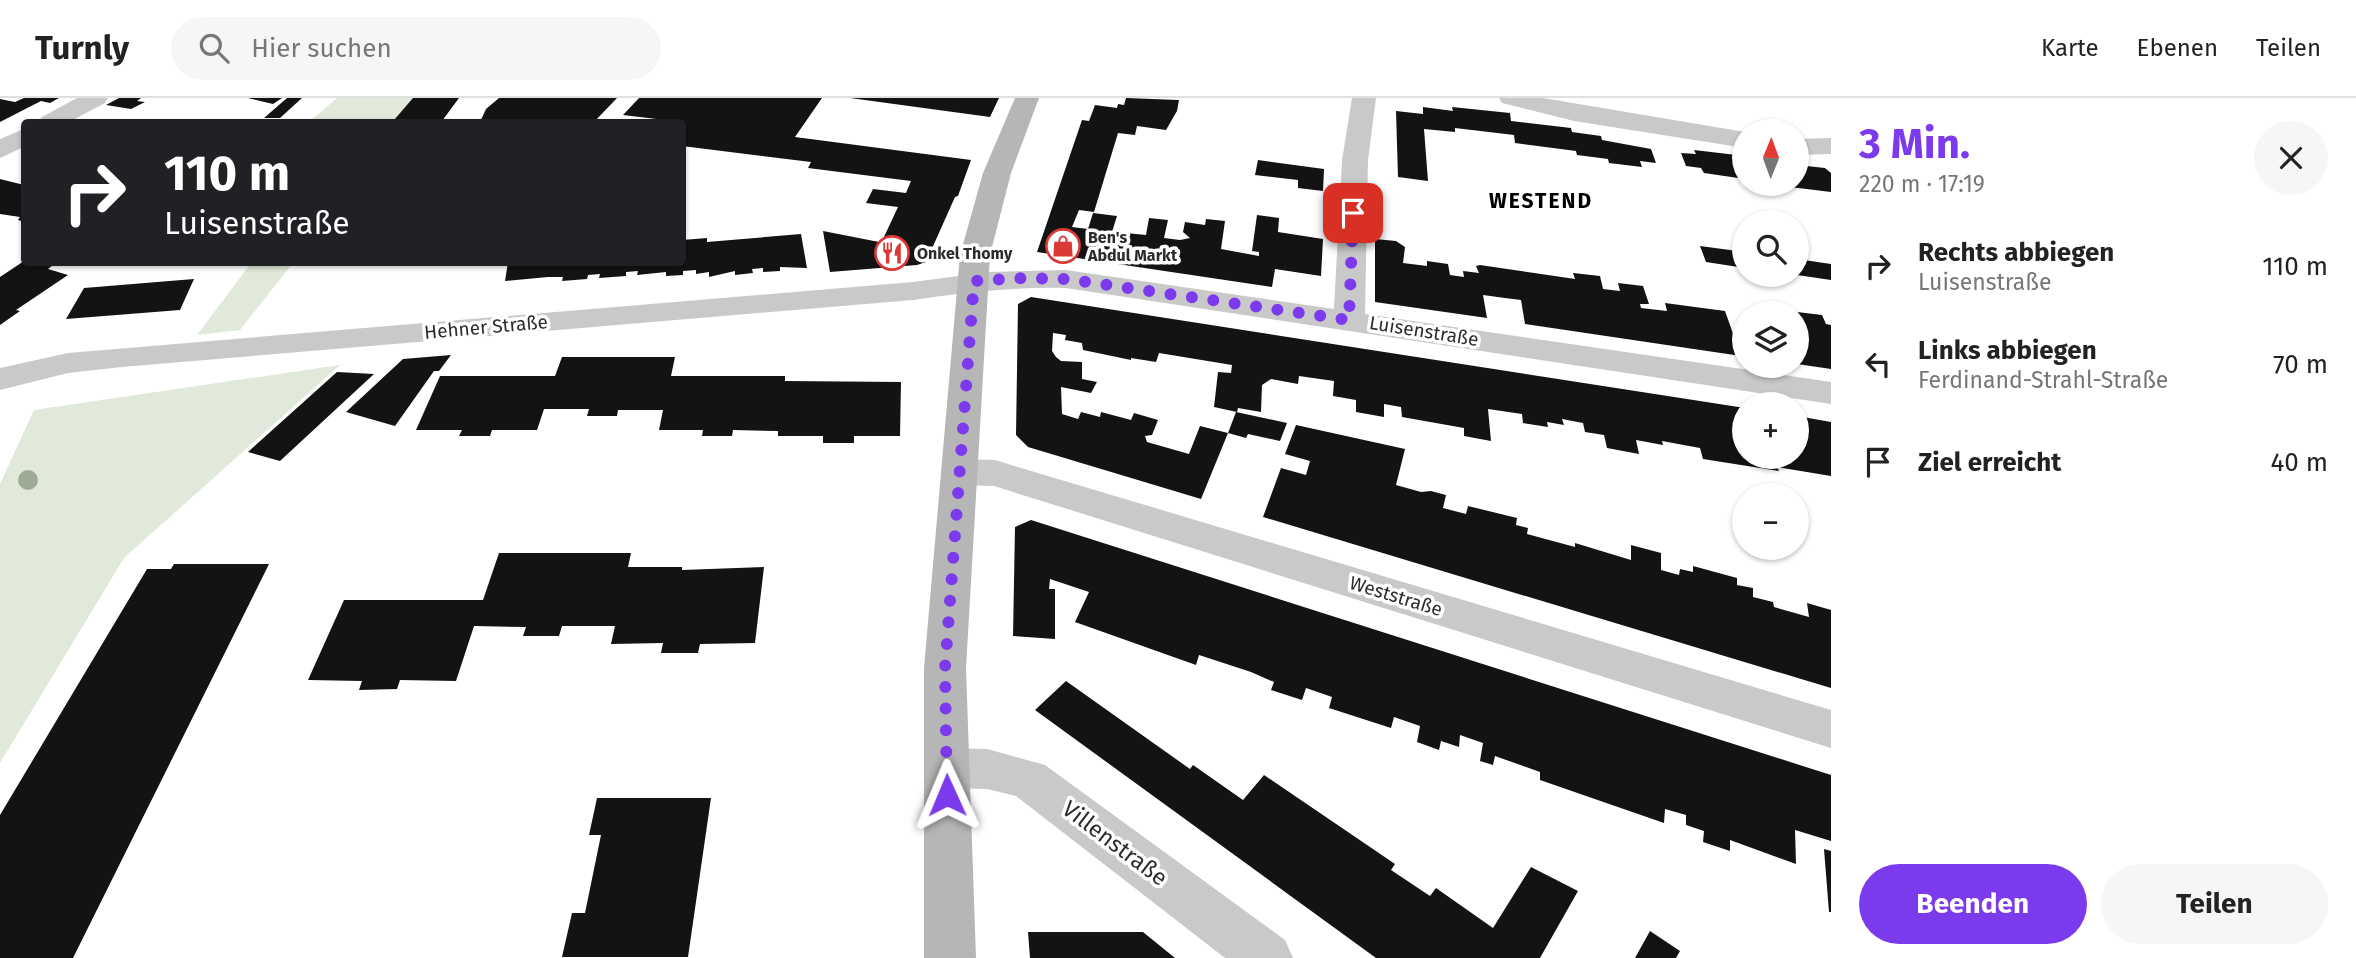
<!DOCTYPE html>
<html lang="de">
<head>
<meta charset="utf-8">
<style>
	:root { --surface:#fff; --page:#f6f6f6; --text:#222; --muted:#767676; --line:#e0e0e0; --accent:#7c3aed }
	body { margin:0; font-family:"Fira Sans",sans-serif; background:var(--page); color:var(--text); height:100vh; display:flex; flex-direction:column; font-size:26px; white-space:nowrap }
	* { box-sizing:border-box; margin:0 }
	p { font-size:23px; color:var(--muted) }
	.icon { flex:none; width:38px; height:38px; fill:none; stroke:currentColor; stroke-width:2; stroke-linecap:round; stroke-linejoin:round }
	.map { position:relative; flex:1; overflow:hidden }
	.panel { display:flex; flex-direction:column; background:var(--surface); width:525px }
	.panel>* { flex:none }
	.top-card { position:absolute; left:21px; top:21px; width:665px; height:147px; border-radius:7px; box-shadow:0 2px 5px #0004; background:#202124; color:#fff; overflow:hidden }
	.needle { width:46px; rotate:1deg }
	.controls { position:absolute; left:1732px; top:21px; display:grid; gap:14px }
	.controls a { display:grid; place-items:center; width:77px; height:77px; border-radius:50%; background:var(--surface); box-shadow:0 2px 5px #0004; font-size:35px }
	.pin { position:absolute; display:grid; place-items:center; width:60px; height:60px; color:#fff; margin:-30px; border-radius:14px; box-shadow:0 4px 10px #0006 }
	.me { position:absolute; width:77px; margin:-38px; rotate:359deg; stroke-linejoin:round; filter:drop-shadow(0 0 5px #0008) }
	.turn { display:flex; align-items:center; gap:24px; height:147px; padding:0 28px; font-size:32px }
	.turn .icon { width:91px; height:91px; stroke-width:2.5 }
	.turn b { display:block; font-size:49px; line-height:60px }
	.round { display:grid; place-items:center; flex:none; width:74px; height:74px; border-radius:37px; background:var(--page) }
	.head { display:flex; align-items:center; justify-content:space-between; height:119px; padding:0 28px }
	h1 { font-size:42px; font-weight:700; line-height:52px; color:var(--accent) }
	.action { display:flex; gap:14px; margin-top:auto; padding:14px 28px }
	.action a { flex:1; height:80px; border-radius:42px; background:var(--accent); color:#fff; font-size:28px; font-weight:700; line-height:80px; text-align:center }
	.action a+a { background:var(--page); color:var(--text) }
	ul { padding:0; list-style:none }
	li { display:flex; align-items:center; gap:21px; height:98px; padding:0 28px }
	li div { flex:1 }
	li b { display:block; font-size:26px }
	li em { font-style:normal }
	header { display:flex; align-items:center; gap:42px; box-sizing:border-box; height:98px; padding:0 35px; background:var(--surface); border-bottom:2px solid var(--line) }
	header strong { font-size:33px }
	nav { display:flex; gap:38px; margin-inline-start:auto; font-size:24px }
	.search { width:490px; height:63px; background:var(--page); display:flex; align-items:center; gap:18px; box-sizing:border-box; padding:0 24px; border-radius:38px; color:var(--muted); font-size:26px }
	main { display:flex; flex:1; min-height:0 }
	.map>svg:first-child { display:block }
	.green { fill:#e1e9da }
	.building { fill:#131313 }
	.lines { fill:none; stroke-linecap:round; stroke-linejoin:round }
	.street { fill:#c9c9c9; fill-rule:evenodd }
	.secondary { fill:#b6b6b6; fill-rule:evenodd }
	.tree { fill:#9daa94 }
	.route { stroke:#7c3aed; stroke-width:12; stroke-dasharray:0 21.6 }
	.labels { text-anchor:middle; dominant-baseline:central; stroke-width:7; stroke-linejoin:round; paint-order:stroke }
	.far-poi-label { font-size:16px; font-weight:bold; fill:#2c2c2c; stroke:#fff; text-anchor:start }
	.street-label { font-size:19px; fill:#2c2c2c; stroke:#fff }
	.far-district-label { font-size:21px; font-weight:bold; letter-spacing:2px; fill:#000; stroke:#fff }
	.near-street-label { font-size:23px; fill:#2c2c2c; stroke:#fff }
</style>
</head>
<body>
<header>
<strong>Turnly</strong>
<div class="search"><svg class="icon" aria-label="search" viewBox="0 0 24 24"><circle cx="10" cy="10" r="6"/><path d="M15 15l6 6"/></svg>Hier suchen</div>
<nav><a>Karte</a><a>Ebenen</a><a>Teilen</a></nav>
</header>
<main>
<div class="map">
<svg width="1831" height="860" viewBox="0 0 1831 860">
	<rect width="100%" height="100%" fill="#fff"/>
	<path class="green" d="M337,0h85l-19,24h-94z
		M251,165h42l-53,67 -43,5z
		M340,267l-216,193 -124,205v-279l34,-74z"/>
	<path class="building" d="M24,0h35l-9,5 -9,-2 -41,21v-23l15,3z
		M119,0h22l-4,3 8,1 -14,7 -25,-4z
		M248,0h34l-9,6z
		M287,0h15l-22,20h-16z
		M413,0h46l-17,23 -48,-1z
		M499,0h118l-23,24h-114l6,-13z
		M639,0h183l-27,39 176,23 -13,36 -3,1 -29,65 -9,3 -87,7 -7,-41 56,11 4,-3 15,-32 -32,-4 7,-14 33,4 5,-12 -103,-13 3,-6 -129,-16v-24h-19l2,-2 -42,-5z
		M850,0h149l-9,19z
		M1126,0l53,2 -2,11 -11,19 -29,-4 -2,9 -17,-2 -24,79 -15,-2 -7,17 16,2 5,-16 24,3 -5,16 -8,2 21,3 1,-4 20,2 3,-17 19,2 -4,18 16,2 10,-2 -7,-6 2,-10 20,3 1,-6 19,2 -4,28 38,7v-4l-7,-1 5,-36 22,3 -1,14 45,7 -2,37 -46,-7 -3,18 -235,-35 45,-132 7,1 6,-16 22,3 1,-4 6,1z
		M1423,9l30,4 -1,-4 58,6 1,8 60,7 1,4 29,4 1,4 49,9 5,14 -16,-2 2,6 -33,-4 -1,-4 -31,-4 -1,-4 -61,-8 -1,-8 -59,-7v4l-31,-3 4,52 -30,-4 -2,-66 27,3z
		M1694,52l51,6v23l-41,-6 -3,-5 -15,-2 -5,-13 15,1z
		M1258,62l66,9 -1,22 -25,-3v-8l-43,-5z
		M1797,67l28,3 6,5v19l-58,-7 24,-1z
		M0,81l24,6v37l-6,-2 2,-3 -20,-3z
		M801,136l6,34 -27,-1v4l-17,1v-4l-11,1 1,4 -18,2v-4l-26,6v-5l-13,2v-4l-13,1v4l-17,1v-4l-29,3 1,-4 -12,1v4l-27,2 1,-4 -12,1 -1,4 -25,2 1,-4h-15l-43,4 3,-19h174v-22l25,-2v4z
		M1375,141l21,2 9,6 -2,16 24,3v-5l21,3 2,11 14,2 -1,-6 16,2 -3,-7 4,-1 95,14 -2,-6 27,3 3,13 17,2 -2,-8 25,3 6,18h-9l1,4 26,3 -2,-8 60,8 16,45 -216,-32 -4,-24 -16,-2 -22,-3 4,23 -112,-16z
		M1700,148l45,6v16l-39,-6z
		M1797,161l34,5v16l-34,-5z
		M24,163l33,1 -9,7 20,6 -52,35 4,1 -20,14v-48z
		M194,181l-14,31 -114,9 18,-31z
		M1031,199l714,111v49h52v-41l34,6v54l-54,-9 2,4 -76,-12 -3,-11 -38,-7 1,4 -27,-5 3,14 -32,-6 -3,-13 -19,-3 -2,-9 -21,-4 2,6 -17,-3 1,5 -25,-4 -1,-9 -34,-5 3,32 -27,-5v-8l-62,-11 -1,-10 -17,-3v13l-28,-5v-12l-23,-4 1,-15 -35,-5 -1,8 -27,-5 -9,6 -1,27 -23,-4 -1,4 -23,-5 4,-35 13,1 1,-8 -73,-12 -3,9 -25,-4v2l-48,-10 -1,-7 -17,-3 1,-5 -13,-2 -1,18 4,6 5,4 21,1v17l15,3 -6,11 -30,-6 1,27 16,5 3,-7 19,5 1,-5 30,8 3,-7 24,7 -6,15 -7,1 2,6 42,12 11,-28 28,7 -27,66 -173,-52 -12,-12 2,-131z
		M1797,214l25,3 4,9 5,1v44l-34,-5z
		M451,257l-12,16h-5l-39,55 -49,-14 57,-53z
		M562,259h113l-4,19h114v5l116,1 -1,54h-46v7h-31v-7h-45v-5l-45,-1 -1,6h-30l1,-6h-44l4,-20h-45l-1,6h-30l2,-7h-45l-7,21h-45l-2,6h-31l3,-6h-46l24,-54h115z
		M337,274l37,2 -94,87 -32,-9z
		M1236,314l51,11 -7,18 -32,-7 -2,4 -18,-5z
		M1296,327l109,24 -9,36 25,7 10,-1 15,4 -3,13 23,6 2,-8 49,12 -1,7 12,3 -1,6 48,13v-4l56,17v-15l30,8v17l18,5 1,-6 13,3v-6l44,12v7l16,3v9l20,5 1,5 35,10 -2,-14 24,7v78l-568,-171 18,-49 25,7 4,-14 -25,-7z
		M1031,422l800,255v66l-36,-11 1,34 -66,-24v11l-27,-9 1,-11 -18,-6v-10l-21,-6 -1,14 -124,-43v-8l-45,-16 -2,9 -13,-4 3,-18 -23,-8 -1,12 -18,-6 -2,9 -22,-8 3,-16 -26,-9 -3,11 -62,-20 3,-11 -26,-9 -4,12 -31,-10 3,-8 -23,-10 -52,-17 -3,10 -121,-43 14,-30 -39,-13 -1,10h6v50l-42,-3 2,-109z
		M499,455h132l-3,14h54v3l82,-3 -9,76 -55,1 -2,9h-37l2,-10 -52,1 4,-18h-53l-3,10h-36l3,-9 -52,-1 -18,55 -56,-1 -3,9 -38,1 3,-9 -54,-1 36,-80h139z
		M174,466h95l-196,394h-73v-143l147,-246h24z
		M1066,583l124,88 3,-4 50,35 21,-25 131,89 -4,6 39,26 6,-8 57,40 38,-61 47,24 -38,67h-164l-341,-248z
		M597,700h114l-23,159h-126l10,-44h13l16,-78h-12z
		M1824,751l7,2v61h-2z
		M1650,833l30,20 -4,7h-41z
		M1028,834h115l32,26h-145z"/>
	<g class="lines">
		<path class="street" d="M77,0h31l-3,5 -36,19h-31l4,-5z
			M1352,0h24l-8,62 -3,154 466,68v22l-765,-116c-52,-1 -102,4 -153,12l-791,67 -54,6 -68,17v-22l68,-15 845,-71 76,-10 77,-2 268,39 8,-149z
			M1499,0h44l202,34v16l-171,-27 -72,-18z
			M24,31v18l-24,11v-19z
			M1831,40v16l-34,1v-16z
			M959,361l36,1 13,4 823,246v38l-837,-262 -35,-1 -13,-4 -5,-9 5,-9z
			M947,650l40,1 58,16 240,175 8,18h-68l-209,-162 -29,-7 -40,-1 -16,-6 -7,-14 7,-14z"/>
		<path class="secondary" d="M1015,0h24l-28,75 -21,82 -24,413 10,290h-52v-290l36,-413 23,-82z"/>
	</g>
	<circle class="tree" cx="28" cy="382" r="10"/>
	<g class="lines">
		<path class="route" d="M947,697l-2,-127 29,-387 51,-3 41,1 283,41 4,-107"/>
	</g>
	<defs>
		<g id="shop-ring" transform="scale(1.75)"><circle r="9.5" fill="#fff" stroke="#d93937" stroke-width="1.5"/><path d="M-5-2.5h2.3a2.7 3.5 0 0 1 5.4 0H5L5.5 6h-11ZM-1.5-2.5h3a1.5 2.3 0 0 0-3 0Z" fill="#d93937"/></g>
		<g id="restaurant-ring" transform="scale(1.75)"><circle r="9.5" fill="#fff" stroke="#d93937" stroke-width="1.5"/><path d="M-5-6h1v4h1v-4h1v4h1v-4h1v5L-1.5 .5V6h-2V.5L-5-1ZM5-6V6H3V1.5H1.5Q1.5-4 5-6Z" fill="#d93937"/></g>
	</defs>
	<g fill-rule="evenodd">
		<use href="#shop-ring" x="1063" y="148"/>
		<use href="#restaurant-ring" x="892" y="155"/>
	</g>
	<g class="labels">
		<g class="far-poi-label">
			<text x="1088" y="139">Ben's<tspan x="1088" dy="18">Abdul Markt</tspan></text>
			<text x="917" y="155">Onkel Thomy</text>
		</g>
		<g class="street-label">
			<text transform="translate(486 229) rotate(-5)">Hehner Straße</text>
			<text transform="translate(1424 233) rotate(9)">Luisenstraße</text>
			<text transform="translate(1396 498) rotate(17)">Weststraße</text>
		</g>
		<g class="far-district-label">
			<text x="1541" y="103">WESTEND</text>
		</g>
		<g class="near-street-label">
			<text transform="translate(1115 745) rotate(37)">Villenstraße</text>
		</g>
	</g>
</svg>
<div class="controls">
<a><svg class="needle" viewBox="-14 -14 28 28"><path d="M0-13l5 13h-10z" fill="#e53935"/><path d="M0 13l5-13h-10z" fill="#767676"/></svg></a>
<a><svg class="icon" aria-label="search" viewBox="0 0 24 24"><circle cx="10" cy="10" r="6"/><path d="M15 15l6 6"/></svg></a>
<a><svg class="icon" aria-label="layers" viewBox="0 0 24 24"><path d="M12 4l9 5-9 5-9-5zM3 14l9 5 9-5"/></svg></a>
<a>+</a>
<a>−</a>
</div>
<div class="pin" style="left:1353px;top:115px;background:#d93025"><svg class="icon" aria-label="arrive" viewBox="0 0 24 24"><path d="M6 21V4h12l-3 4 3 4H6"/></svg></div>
<svg class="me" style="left:947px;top:697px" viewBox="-20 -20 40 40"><path d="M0-17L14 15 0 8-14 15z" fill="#7c3aed" stroke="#fff" stroke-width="4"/></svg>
<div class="top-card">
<div class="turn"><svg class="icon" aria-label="right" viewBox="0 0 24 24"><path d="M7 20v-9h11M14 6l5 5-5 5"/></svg><div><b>110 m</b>Luisenstraße</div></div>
</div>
</div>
<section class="panel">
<div class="head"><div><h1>3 Min.</h1><p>220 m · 17:19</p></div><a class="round"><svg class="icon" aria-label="close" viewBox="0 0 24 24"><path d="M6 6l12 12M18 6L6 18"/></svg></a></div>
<ul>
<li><svg class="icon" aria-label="right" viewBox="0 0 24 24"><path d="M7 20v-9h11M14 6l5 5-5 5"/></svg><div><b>Rechts abbiegen</b><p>Luisenstraße</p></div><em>110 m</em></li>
<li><svg class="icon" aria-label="left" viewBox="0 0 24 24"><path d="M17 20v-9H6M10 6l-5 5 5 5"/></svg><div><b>Links abbiegen</b><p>Ferdinand-Strahl-Straße</p></div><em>70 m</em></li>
<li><svg class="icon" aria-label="arrive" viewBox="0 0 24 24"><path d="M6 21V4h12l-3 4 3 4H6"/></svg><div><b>Ziel erreicht</b></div><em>40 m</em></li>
</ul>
<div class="action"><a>Beenden</a><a>Teilen</a></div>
</section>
</main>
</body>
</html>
